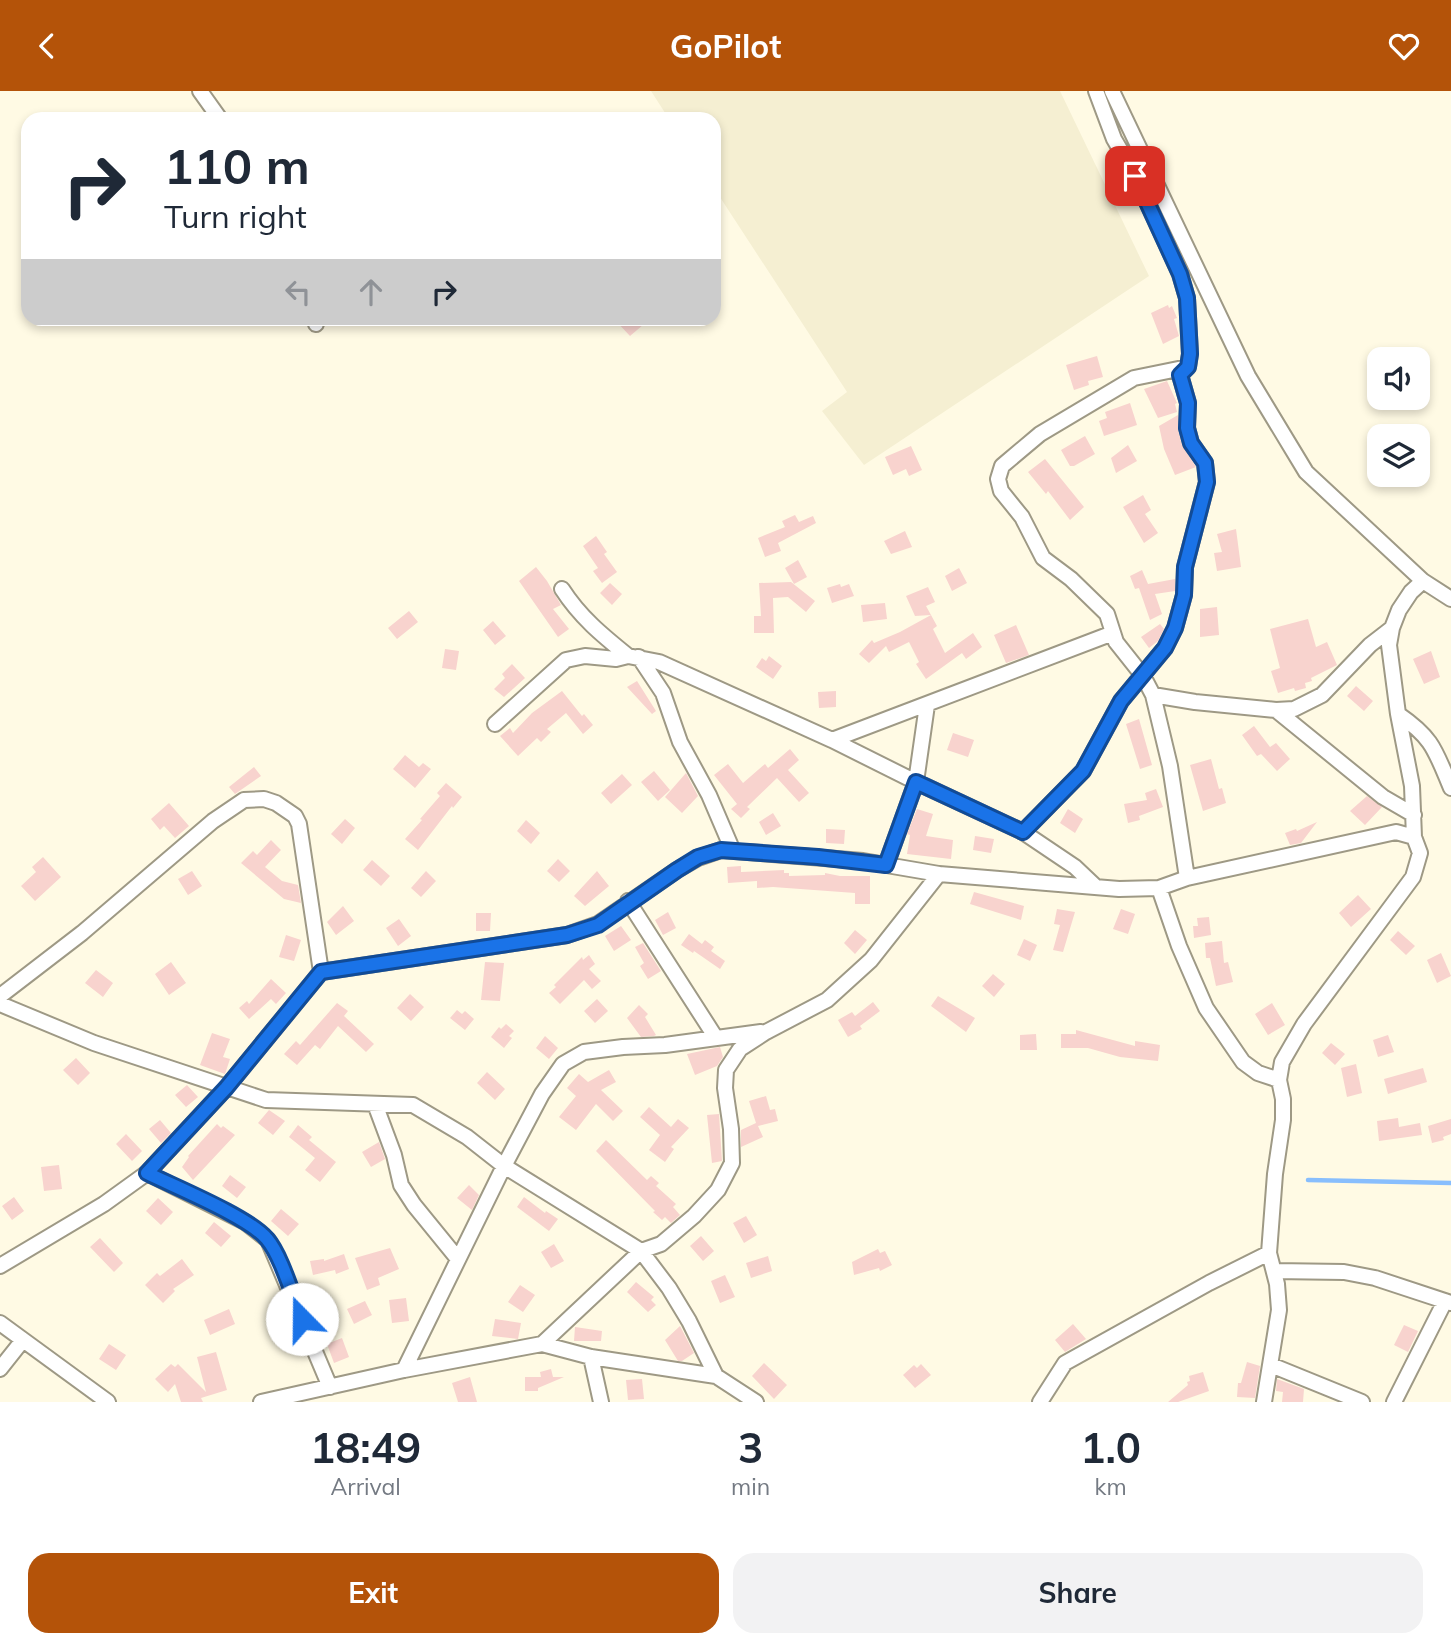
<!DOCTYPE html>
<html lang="en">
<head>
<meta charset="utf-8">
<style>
	:root { --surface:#fff; --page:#f2f2f3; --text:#1f2937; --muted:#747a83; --accent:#b45309 }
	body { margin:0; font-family:Mulish,sans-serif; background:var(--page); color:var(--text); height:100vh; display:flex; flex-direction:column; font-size:26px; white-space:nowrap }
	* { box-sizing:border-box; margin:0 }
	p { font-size:23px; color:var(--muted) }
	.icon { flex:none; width:38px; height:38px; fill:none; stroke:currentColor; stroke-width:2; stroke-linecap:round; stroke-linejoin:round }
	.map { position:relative; height:1311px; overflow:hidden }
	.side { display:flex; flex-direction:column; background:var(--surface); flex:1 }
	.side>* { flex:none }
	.banner { position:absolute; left:21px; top:21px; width:700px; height:214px; border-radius:21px; box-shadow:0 4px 10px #0003; background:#fff; color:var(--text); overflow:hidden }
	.fabs { position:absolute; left:1367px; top:256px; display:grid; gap:14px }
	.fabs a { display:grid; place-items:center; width:63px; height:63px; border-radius:14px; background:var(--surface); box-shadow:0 4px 10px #0003; font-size:35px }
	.pin { position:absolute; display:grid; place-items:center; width:60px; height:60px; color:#fff; margin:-30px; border-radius:14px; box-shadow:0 4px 10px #0006 }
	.me { position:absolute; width:77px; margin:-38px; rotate:338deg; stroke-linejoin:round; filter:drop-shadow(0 0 5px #0008) }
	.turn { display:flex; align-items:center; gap:24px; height:147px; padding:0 28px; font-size:32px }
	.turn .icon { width:91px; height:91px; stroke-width:2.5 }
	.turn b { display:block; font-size:49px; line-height:60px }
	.lanes { display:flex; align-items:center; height:66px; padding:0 28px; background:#0003; justify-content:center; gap:35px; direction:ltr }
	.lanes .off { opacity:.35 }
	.eta { display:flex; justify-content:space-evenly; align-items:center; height:119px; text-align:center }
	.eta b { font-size:42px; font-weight:700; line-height:49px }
	.primary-button { display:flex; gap:14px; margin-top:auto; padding:14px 28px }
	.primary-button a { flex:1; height:80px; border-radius:21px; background:var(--accent); color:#fff; font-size:28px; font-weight:700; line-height:80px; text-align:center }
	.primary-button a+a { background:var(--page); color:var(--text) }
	header { display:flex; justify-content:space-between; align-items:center; height:91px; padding:0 28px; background:var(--accent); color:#fff; font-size:32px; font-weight:700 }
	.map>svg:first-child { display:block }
	.built { fill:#f5efd2 }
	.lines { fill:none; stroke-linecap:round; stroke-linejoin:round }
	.stream { stroke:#88befd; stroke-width:4.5 }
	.building { fill:#f8d3ce }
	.street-casing { stroke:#9e9985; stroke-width:18 }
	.street { stroke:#fff; stroke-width:14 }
	.route-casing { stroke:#114b97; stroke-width:18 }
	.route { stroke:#1a73e8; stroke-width:12 }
</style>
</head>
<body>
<header><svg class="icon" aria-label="back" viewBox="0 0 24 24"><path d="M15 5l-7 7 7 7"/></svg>GoPilot<svg class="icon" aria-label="heart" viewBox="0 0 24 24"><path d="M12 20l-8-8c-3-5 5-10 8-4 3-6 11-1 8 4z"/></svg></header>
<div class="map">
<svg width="1451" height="1311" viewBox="0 0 1451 1311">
	<rect width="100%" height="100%" fill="#fffae4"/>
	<path class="built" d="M651,0h409l89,185 -285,189 -42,-54 25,-19 -133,-204v-69h-45z"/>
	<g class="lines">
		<path class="stream" d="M1308,1089l143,3"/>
	</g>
	<path class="building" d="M1168,214l1,3 3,-2 5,12 -3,1 5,17 -16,8 -12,-31z
		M614,228h36l-20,17z
		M1097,265l6,21 -15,4 1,4 -15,5 -8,-25z
		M1167,290l10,22 -2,1 2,8 -19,6 -14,-29z
		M1130,312l7,22 -33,11 -5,-15 8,-3 -2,-6z
		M1178,324v15l4,15 14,22 -21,8 -11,-26 -5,-23z
		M1085,345l10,18 -21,12h-4l-9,-16z
		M1128,354l9,16 -21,12 -5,-15z
		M911,355l11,24 -13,6 -3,-7 -13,6 -8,-18z
		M1045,368l39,48 -14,13 -22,-29 -2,3 -18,-22z
		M1143,404l8,15 -6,4 13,19 -14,10 -21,-36z
		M795,424l4,7 14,-6 3,7 -38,20 3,8 -16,6 -7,-19 27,-11 -3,-6z
		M1236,438l5,38 -24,4 -3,-18 8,-1 -5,-18z
		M905,440l7,16 -21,7 -7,-13z
		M596,445l11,16 -3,2 13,18 -15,11 -9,-12 5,-3 -15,-22z
		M798,469l9,17 -13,7 -9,-16z
		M536,476l11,14 14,24 -8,4 16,20 -11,8 -39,-56z
		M959,477l8,15 -15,8 -7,-15z
		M1142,479l6,14 27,-5v12l-20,3 7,20 -12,6 -11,-32 -4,1 -5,-13z
		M791,491l24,19 -9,11 -18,-15 -15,1 1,35h-20v-17h7l-2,-33z
		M610,492l12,11 -10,11 -12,-12z
		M840,493l1,3 8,-3 5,12 -22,7 -5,-15z
		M928,496l7,15 -9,4 5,9 -16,1 -9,-20z
		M885,512l2,16 -24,3 -2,-17z
		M1217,516l2,28 -19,2v-28z
		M409,520l9,11 -21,17 -9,-11z
		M931,524l6,11 -4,3 12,24 28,-20 9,14 -16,12 -4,-6 -36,26 -10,-15 3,-2 -10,-20 -20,10 -3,-6 -17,17 -10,-9 13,-14 2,3 26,-11z
		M1308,528l8,28 11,-5 10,23 -26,13 1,3 -7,2 1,5 -11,3 -1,-3 -16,5 -7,-22 9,-3 -10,-39z
		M493,530l13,15 -11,9 -12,-15z
		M1160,533l4,5 -6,12 -9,7 -8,-11z
		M1016,534l13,30 -23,8 -12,-28z
		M445,558l14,2 -3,19 -14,-2z
		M1431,560l9,26 -16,7 -11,-25z
		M769,565l13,10 -9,13 -17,-12 6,-9 4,3z
		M512,573l13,14 -21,19 -10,-8 11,-11 -3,-4z
		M637,590l19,30 -4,3 -25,-27z
		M1356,595l17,15 -9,10 -17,-15z
		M562,600l20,25 2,-2 9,11 -10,9 -17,-21 -19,16 4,3 -10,10 -4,-4 -19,18 -18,-20 10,-8 3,5 19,-20z
		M836,600v16l-17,1 -1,-16z
		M1139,628l13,46 -12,4 -14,-45z
		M1254,635l16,21 6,-4 14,16 -13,12 -16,-17 -4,2 -15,-21z
		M953,642l21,7 -6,17 -21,-7z
		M790,658l9,11 -11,10 21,23 -10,9 -22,-24 -30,29 3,2 -9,9 -10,-9 6,-5 -23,-29 14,-11 15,19 22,-19 3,4z
		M405,664l14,12 4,-4 8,6 -16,19 -22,-19z
		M1211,668l8,30 3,-1 4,15 -23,8 -13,-46z
		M254,676l7,9 -26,18 -6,-7z
		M654,680l16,19 -12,11 -17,-19z
		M686,682l12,23 -16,17 -17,-16z
		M622,683l10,11 -21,19 -10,-11z
		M446,692l16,14 -9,11 -1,-2 -34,44 -13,-11 17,-19 -2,-1 20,-23 -3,-3z
		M1156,698l7,18 -24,9 1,4 -12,3 -4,-19 23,-4 -2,-7z
		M1367,705l15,11 -17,18 -15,-14z
		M169,712l20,23 -14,12 -11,-12 -4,4 -9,-11z
		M917,718l16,5 -7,22 27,4 -2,19 -44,-5 3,-19 -3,-1z
		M1068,718l15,10 -8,14 -15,-10z
		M773,722l8,13 -15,9 -7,-13z
		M345,728l10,9 -13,16 -11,-10z
		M526,729l14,13 -9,11 -14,-13z
		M1317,731l-16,21 -11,2 -5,-12 11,-4 1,2z
		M826,738l19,1 -1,14 -18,-1z
		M975,745l19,3 -3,14 -18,-3z
		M271,749l10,10 -16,17 17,14 16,4 3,18 -17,-4 -43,-36 12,-12 4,4z
		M43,766l18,20 -26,24 -14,-15 15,-14 -4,-5z
		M558,768l12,12 -11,11 -12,-11z
		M372,769l18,16 -9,10 -18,-16z
		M741,775v6l43,-2v3h5v3l36,-1v-2l15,3h30v28h-15v-11l-82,-6 -16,1v-7l-29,2 -1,-16z
		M192,780l10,15 -14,9 -10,-16z
		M426,780l10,10 -15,16 -10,-9z
		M597,780l12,15 -24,20 -11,-10z
		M974,801l50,14 -3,14 -51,-16z
		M1358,804l13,14 -20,18 -12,-14z
		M343,815l11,15 -18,14 -9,-13z
		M1057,818l18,3 -12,40 -10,-2 7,-25 -6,-1z
		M1121,818l14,5 -7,20 -15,-5z
		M668,821l8,16 -13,7 -8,-15z
		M476,822h15l-1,18h-14z
		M1209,826l2,18 -17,3 -1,-12h5l-1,-8z
		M399,828l12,17 -13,10 -12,-18z
		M621,835l10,14 -17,11 -9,-15z
		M855,839l12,10 -12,14 -11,-11z
		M1398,840l17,15 -9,9 -16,-15z
		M689,843l13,10 3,-4 9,7 -3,4 14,10 -5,8 -26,-18 -1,2 -12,-8z
		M286,844l15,5 -7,21 -15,-4z
		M1024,848l13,6 -7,16 -13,-6z
		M1222,850l2,22 4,-1 5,20 -17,4 -6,-28h-4l-1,-15z
		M643,852l18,28 -13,8 -8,-13 4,-3 -9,-16z
		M1441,862l10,23 -14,7 -10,-23z
		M589,864l6,9 -6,5 12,12 -9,8 -8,-9 -24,24 -11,-11 7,-6 -2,-2 28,-28 1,3z
		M171,871l15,21 -17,12 -14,-21z
		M485,871l19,1 -4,38 -19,-1z
		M96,879l17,13 -10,14 -18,-14z
		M993,883l12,10 -11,13 -12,-11z
		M271,888l15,14 -10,11 -5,-5 -22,20 -10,-11 8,-7 2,3z
		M410,903l14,13 -13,14 -14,-13z
		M938,905l37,22 -9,14 -35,-26z
		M597,908l11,12 -13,12 -11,-12z
		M873,911l7,9 -20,15 2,3 -14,8 -10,-17 14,-8 3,4z
		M337,912l11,8 -4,5 30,28 -8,8 -28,-26 -18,23 -5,-4 -18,20 -13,-11 12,-13 4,4z
		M1272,912l13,22 -17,10 -13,-21z
		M639,914l9,9 -3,3 11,18 -2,1 -13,1 -14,-19z
		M457,919l5,4 3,-3 9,8 -9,11 -15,-12z
		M506,933l8,7 -5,5 3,2 -8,10 -13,-11 8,-10 2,2z
		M1076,939l59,16v-5l25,4 -2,16 -38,-4 -32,-9h-27v-14h15z
		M212,942l18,6 -7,18 7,2 -5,15 -25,-9z
		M1036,943l1,16h-17v-15z
		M1388,944l6,17 -16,5 -5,-17z
		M545,945l13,12 -9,11 -13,-11z
		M1331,952l14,11 -10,11 -13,-12z
		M720,956l3,10 -6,9 -22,9 -8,-21z
		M76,967l14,15 -12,12 -15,-15z
		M1356,973l6,29 -15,4 -6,-29z
		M1423,977l4,14 -39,12 -4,-15z
		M609,979l7,12 -15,8 22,21 -10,10 -17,-17 -20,26 -17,-13 17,-21 -9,-8 12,-14 9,8z
		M487,981l18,17 -10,11 -18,-17z
		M187,994l11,12 -12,10 -11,-12z
		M766,1005l4,14 5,-1 3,12 -20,5 5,11 -22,10v-17l15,-7 -7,-22z
		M649,1016l22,20 7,-8 11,9 -18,19 3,2 -9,13 -16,-12 11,-15 -20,-18z
		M269,1019l16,11 -12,14 -15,-12z
		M719,1023l3,47 -10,2 -5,-48z
		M1398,1027l1,9 21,-4 2,12 -43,6 -2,-20z
		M1451,1028v15l-8,3 1,3 -12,3 -4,-17z
		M160,1029l11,13 -10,10 -12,-14z
		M217,1033l4,4 2,-2 12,9 -42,45 -11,-13 7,-10 -1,-1z
		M298,1034l14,12 -3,3 27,22 -16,20 -15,-12 10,-12 -26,-21z
		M126,1043l16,17 -10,10 -16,-17z
		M606,1049l41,40 4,-4 8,7 -3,3 20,18 -3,3 7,8 -9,8 -6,-6 -3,3 -9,-8 2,-1 -59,-60z
		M379,1051l6,17 -14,8 -9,-15z
		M59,1074l3,24 -18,2 -3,-24z
		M230,1084l16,12 -9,11 -15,-12z
		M469,1094l10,10 -7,15 -15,-12z
		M14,1106l10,14 -12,9 -10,-14z
		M524,1106l21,16 1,-2 12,8 -9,12 -32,-24z
		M158,1107l15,14 -12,13 -15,-14z
		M281,1118l18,15 -11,12 -17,-15z
		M746,1125l11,19 -13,8 -11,-20z
		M214,1131l17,14 -10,11 -16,-14z
		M701,1145l13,15 -11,10 -13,-15z
		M100,1147l23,25 -9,9 -24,-25z
		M554,1153l10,17 -13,7 -10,-16z
		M390,1157l9,21 -21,9 2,7 -13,5 -12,-32z
		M878,1158l2,4 5,-2 7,14 -12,6 -1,-3 -25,7 -2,-13z
		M344,1163l5,15 -13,5 -1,-4 -22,5 -3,-14 14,-2v2z
		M768,1165l4,15 -21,7 -5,-15z
		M182,1168l12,16 -21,14 2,2 -12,12 -18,-18 12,-12 3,3z
		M725,1184l10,22 -15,6 -9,-22z
		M636,1191l18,15 -3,3 5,5 -8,7 -21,-20z
		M520,1194l15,10 -12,17 -15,-10z
		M406,1207l3,23 -17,2 -3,-23z
		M365,1210l7,14 -18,9 -7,-15z
		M229,1218l6,15 -25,11 -6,-15z
		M495,1228l26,4 -3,16 -26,-3z
		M1073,1233l13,15 -21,13 -10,-12z
		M1404,1234l14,6 -10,21 -14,-7z
		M680,1235l14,27 -12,8h-4l-13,-21z
		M575,1236l27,4 -1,10h-27z
		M342,1247l7,19 -15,6 -7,-19z
		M109,1253l17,11 -10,15 -17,-11z
		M216,1261l11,38 -26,8 2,4h-22l-6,-18 -7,8 -13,-13 16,-15 4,3 3,-3 28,28 -9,-35z
		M1247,1271l13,4 -5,32 -18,-1 1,-14h3z
		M764,1272l23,22 -13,14 -22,-23z
		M921,1273l10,11 -16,13 -12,-13 11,-10 3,3z
		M551,1278l2,8h11l-26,11v3h-13v-14h16l-1,-5z
		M1203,1281l6,19 -31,11h-10l20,-17 -1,-3 3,-1 -1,-5z
		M470,1286l7,25h-19l-6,-19z
		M642,1288l2,20 -16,1 -2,-20z
		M1277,1288l27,10 -1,13h-21l1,-10 -7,-1z"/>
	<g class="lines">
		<g class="street-casing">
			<path id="street" d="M200,0l20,28
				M1112,0l136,285 58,96 117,109 28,18
				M316,233l1,-5
				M562,498c18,28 40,46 66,67
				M639,566l24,36 17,49 29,53 24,56
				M1153,604l42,7 81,8 18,-1 28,-14 48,-50 22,-17
				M1276,619l107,87 31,18
				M1398,623c35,24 37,36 53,74
				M495,633l71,-64 19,-4 31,3 12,-3 31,6 173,78 84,42 107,50 52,35 19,18
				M832,649l281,-107
				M1023,741l60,-61 38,-70 44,-53 10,-20 9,-33 1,-28 22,-85 -2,-19 -14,-20 -4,-15 1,-25 -8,-28 8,-8 2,-13 -3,-56 -7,-24 -45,-99 -21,-36 -18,-48
				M886,774l30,-83 11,-77
				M1187,787l-17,-112 -17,-71 -10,-19 -27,-34 -9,-28 -36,-35 -28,-21 -21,-41 -21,-26 -3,-12 4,-13 38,-32 94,-56 54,-11
				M1159,797l20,58 27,62 37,54 15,11 21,7
				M628,810l88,137
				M0,905l82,-63 131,-112 31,-21 20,-1 12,4 19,13 4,8 22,148
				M0,913l94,39 172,57 147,5 54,32 37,29 137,85 28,37 20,33 27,55
				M375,1013l19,51 7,30 13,20 44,54
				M147,1082l98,49 23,18 62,147
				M0,1175l104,-62 43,-31 79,-85 95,-116 246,-37 31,-11 79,-54 21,-12 23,-8 142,11 76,13
				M1274,1180l70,1 31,6 76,25
				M0,1232l108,79
				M542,1253l99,-93 20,-7 33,-28 24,-26 14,-27 -1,-34 -6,-41 1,-18 14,-21 26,-17 61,-32 44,-40 68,-86 180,15 40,-1 28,-10 209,-46 18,5
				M591,1266l10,45
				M1271,1274l91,37
				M0,1278l23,-29
				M404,1279l100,-204 38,-72 21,-30 21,-12 39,-5 42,-2 96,-13
				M261,1311l143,-32 138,-26 49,13 125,19 40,26
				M1040,1311l25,-39 144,-80 60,-30
				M1264,1311l15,-92 -2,-26 -8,-31 6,-79 8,-54v-21l-4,-19 3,-18 22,-38 109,-147 7,-24 -6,-16 -2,-51 -14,-72 -9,-69 3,-17 7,-18 12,-18 12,-11
				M1394,1311l51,-101"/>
		</g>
		<use href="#street" class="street"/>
	</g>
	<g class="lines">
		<g class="route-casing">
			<path id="route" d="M302,1228c-9,-22 -21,-64 -35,-80 -18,-22 -92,-52 -120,-66l79,-85 95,-116 246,-37 31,-10 79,-55 21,-13 23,-7 97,7 68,8 30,-83 107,50 60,-61 38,-70 44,-53 10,-20 9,-33 1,-28 22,-85 -2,-19 -14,-20 -4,-15 1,-25 -8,-28 8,-8 2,-13 -3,-56 -7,-24 -45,-98"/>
		</g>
		<use href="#route" class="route"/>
	</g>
</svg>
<div class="fabs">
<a><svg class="icon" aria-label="sound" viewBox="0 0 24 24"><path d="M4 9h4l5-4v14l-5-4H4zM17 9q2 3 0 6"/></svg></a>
<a><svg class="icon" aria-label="layers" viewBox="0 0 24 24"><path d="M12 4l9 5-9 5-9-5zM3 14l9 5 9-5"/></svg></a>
</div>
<div class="pin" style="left:1135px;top:85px;background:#d93025"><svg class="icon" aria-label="arrive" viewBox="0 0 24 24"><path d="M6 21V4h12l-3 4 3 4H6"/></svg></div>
<svg class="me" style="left:302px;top:1228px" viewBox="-20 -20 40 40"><circle r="19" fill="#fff"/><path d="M0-13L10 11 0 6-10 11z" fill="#1a73e8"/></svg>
<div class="banner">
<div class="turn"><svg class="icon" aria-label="right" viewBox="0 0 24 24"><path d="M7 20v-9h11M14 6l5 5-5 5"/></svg><div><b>110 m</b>Turn right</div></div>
<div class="lanes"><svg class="icon off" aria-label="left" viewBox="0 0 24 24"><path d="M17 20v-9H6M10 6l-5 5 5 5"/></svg><svg class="icon off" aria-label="ahead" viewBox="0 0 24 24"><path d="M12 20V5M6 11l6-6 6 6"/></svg><svg class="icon" aria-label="right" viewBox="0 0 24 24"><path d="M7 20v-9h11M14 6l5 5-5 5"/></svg></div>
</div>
</div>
<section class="side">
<div class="eta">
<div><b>18:49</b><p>Arrival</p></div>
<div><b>3</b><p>min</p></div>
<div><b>1.0</b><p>km</p></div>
</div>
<div class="primary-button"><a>Exit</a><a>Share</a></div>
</section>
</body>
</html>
